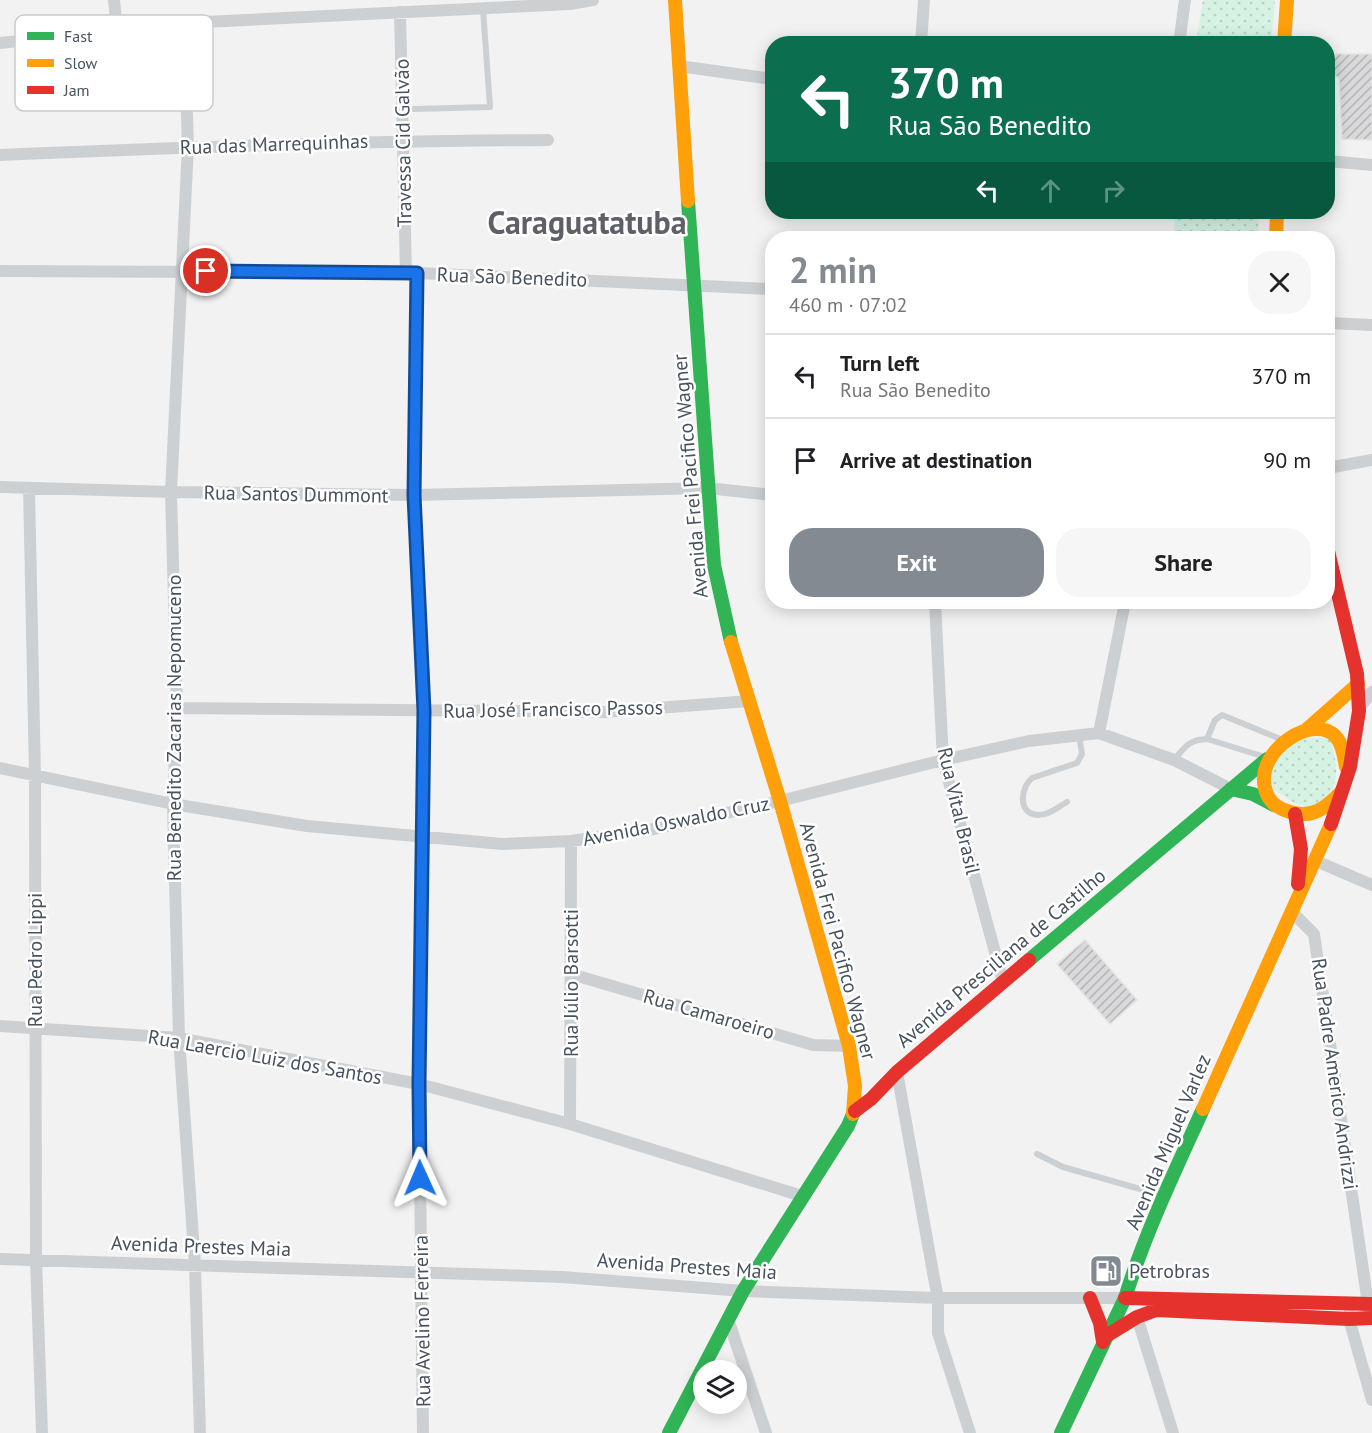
<!DOCTYPE html>
<html lang="en">
<head>
<meta charset="utf-8">
<style>
	:root { --surface:#fff; --page:#f6f6f6; --text:#202124; --muted:#757577; --line:#e0e0e0; --accent:#838a92 }
	body { margin:0; font-family:"PT Sans",sans-serif; background:var(--page); color:var(--text); height:100vh; display:flex; flex-direction:column; font-size:22px; white-space:nowrap }
	* { box-sizing:border-box; margin:0 }
	p { font-size:20px; color:var(--muted) }
	.icon { flex:none; width:33px; height:33px; fill:none; stroke:currentColor; stroke-width:2; stroke-linecap:round; stroke-linejoin:round }
	.map { position:relative; flex:1; overflow:hidden }
	.details { position:absolute; left:765px; top:231px; width:570px; height:378px; display:flex; flex-direction:column; background:var(--surface); border-radius:24px; box-shadow:0 3px 15px #0003 }
	.details>* { flex:none }
	.banner { position:absolute; left:765px; top:36px; width:570px; height:183px; border-radius:24px; box-shadow:0 3px 15px #0003; background:#0b6e4f; color:#fff; overflow:hidden }
	.tools { position:absolute; left:693px; top:1360px; display:grid; gap:12px }
	.tools a { display:grid; place-items:center; width:54px; height:54px; border-radius:50%; background:var(--surface); box-shadow:0 3px 15px #0003; font-size:30px }
	.pin { position:absolute; display:grid; place-items:center; width:51px; height:51px; color:#fff; margin:-26px; border:3px solid #fff; border-radius:50%; box-shadow:0 2px 6px #0007 }
	.me { position:absolute; width:66px; margin:-33px; rotate:359deg; stroke-linejoin:round; filter:drop-shadow(0 0 4px #0008) }
	.turn { display:flex; align-items:center; gap:21px; height:126px; padding:0 24px; font-size:27px }
	.turn .icon { width:78px; height:78px; stroke-width:2.5 }
	.turn b { display:block; font-size:42px; line-height:51px }
	.lanes { display:flex; align-items:center; height:57px; padding:0 24px; background:#0003; justify-content:center; gap:30px; direction:ltr }
	.lanes .off { opacity:.35 }
	.round { display:grid; place-items:center; flex:none; width:63px; height:63px; border-radius:24px; background:var(--page) }
	.head { display:flex; align-items:center; justify-content:space-between; height:102px; padding:0 24px }
	h1 { font-size:36px; font-weight:700; line-height:45px; color:var(--accent) }
	.cta { display:flex; gap:12px; margin-top:auto; padding:12px 24px }
	.cta a { flex:1; height:69px; border-radius:24px; background:var(--accent); color:#fff; font-size:24px; font-weight:700; line-height:69px; text-align:center }
	.cta a+a { background:var(--page); color:var(--text) }
	ul { padding:0; list-style:none }
	li { display:flex; align-items:center; gap:18px; height:84px; padding:0 24px; border-top:2px solid var(--line) }
	li div { flex:1 }
	li b { display:block; font-size:22px }
	li em { font-style:normal }
	.map>svg:first-child { display:block }
	.park { fill:url(#park-dots) }
	.building { fill:url(#building-hatch); stroke:#e3e3e4; stroke-width:1.5 }
	.lines { fill:none; stroke-linecap:round; stroke-linejoin:round }
	.lane { stroke:#cdd0d3; stroke-width:6 }
	.street { stroke:#cdd0d3; stroke-width:12 }
	.fast { stroke:#30b455; stroke-width:14 }
	.slow { stroke:#ff9f0a; stroke-width:14 }
	.jam { stroke:#e5322d; stroke-width:14 }
	.route-casing { stroke:#114b97; stroke-width:15 }
	.route { stroke:#1a73e8; stroke-width:10 }
	.labels { text-anchor:middle; dominant-baseline:central; stroke-width:5; stroke-linejoin:round; paint-order:stroke }
	.street-label { font-size:20px; fill:#47525f; stroke:#fff }
	.poi-label { font-size:20px; fill:#47525f; stroke:#fff; text-anchor:start }
	.town-label { font-size:32px; font-weight:bold; fill:#5d6066; stroke:#fff }
	.key { fill:#fff; stroke:#c8cbcf; stroke-width:1.5 }
	.key-label { font-size:16px; fill:#47525f }
</style>
</head>
<body>
<div class="map">
<svg width="1372" height="1433" viewBox="0 0 1372 1433">
	<defs>
		<pattern id="park-dots" width="8" height="8" patternUnits="userSpaceOnUse" patternTransform="scale(1.5)"><rect width="8" height="8" fill="#d5f2e3"/><path d="M2 2h.1M6 6h.1" fill="none" stroke="#b8d1c5" stroke-width="1.8" stroke-linecap="round"/></pattern>
		<pattern id="building-hatch" width="6" height="6" patternUnits="userSpaceOnUse" patternTransform="scale(1.5)"><rect width="6" height="6" fill="#d9d9db"/><path d="M-1 1l2-2M0 6l6-6M5 7l2-2" fill="none" stroke="#b2b3b5"/></pattern>
	</defs>
	<rect width="100%" height="100%" fill="#f2f2f2"/>
	<path class="park" d="M1203,0h72l-4,43h-75z
		M1176,212h83l-1,26h-85z
		M1302,738h28c9,33 12,49 -17,70l-17,-4 -23,-15 -3,-15 4,-12z"/>
	<path class="building" d="M1336,54h36v86l-30,-1 -3,-62 -10,-2z
		M1085,940l52,60 -27,24 -53,-60z"/>
	<g class="lines">
		<path class="lane" d="M414,109l76,-2 -7,-98
			M1207,739l8,-19 7,-5 61,25
			M1174,760c11,-13 14,-20 33,-21l58,18
			M1067,802c-9,5 -19,14 -30,13 -20,-2 -16,-28 -5,-37l45,-15 5,-9 -3,-19
			M1037,1154l26,13 98,28"/>
		<path class="street" d="M114,0l3,30
			M400,12l6,262
			M184,23l4,123 -17,346 6,216 -4,96 6,234 16,227 5,168
			M0,43l184,-20 386,-19 23,-4
			M921,44l3,-44
			M1179,44l6,-44
			M679,66l93,13
			M0,155c183,-8 365,-14 548,-15
			M1328,161l44,4
			M0,271l417,2 355,16
			M417,273l-3,222 10,216 -5,373 4,349
			M1328,323l44,2
			M1328,468l44,-8
			M0,487l171,5 243,3 293,-7 65,7
			M29,488l6,288 1,484 6,173
			M935,602l8,158 60,222
			M177,708l428,4 144,-11
			M1359,708l13,-16
			M1099,733l26,-131
			M0,768l173,36 134,22 195,18 69,-3 83,-12 126,-28 163,-41 86,-19 70,-8 75,27 57,29
			M1316,861l56,24
			M1291,911l23,23 55,377
			M571,974l242,71 36,1
			M0,1026l179,12 240,46 151,40 232,72
			M897,1072l37,206 4,20v35l32,100
			M570,1124l1,-283
			M0,1259l562,18 181,14 195,7h187
			M1349,1314v5l23,81
			M1137,1317l36,116
			M728,1319l38,114"/>
		<path class="fast" d="M688,201l26,364 17,77
			M1231,789l22,5 21,11
			M1029,960l238,-201
			M669,1433l74,-142 105,-165 5,-12
			M1061,1433l64,-135c20,-65 50,-127 78,-189"/>
		<path class="slow" d="M675,0l13,201
			M1284,44l3,-44
			M1276,238l1,-26
			M731,642l49,159 69,245 6,40 -2,28
			M1305,731l53,-47
			M1341,792c-15,16 -29,27 -51,20 -13,-4 -22,-10 -25,-24 -10,-38 50,-76 71,-51 7,8 8,20 10,30
			M1203,1109l128,-285"/>
		<path class="jam" d="M1328,551l29,123 2,37 -9,56 -19,57
			M1295,814l6,35 -3,35
			M855,1111l16,-12 26,-27 132,-112
			M1090,1298l10,25 3,19
			M1125,1298l247,6
			M1106,1336l31,-19 19,-7 193,9 23,-1"/>
	</g>
	<g class="lines">
		<g class="route-casing">
			<path id="route" d="M206,271l211,2 -3,222 10,216 -5,373 1,94"/>
		</g>
		<use href="#route" class="route"/>
	</g>
	<defs>
		<g id="fuel-square" transform="scale(1.725)"><rect x="-9" y="-9" width="18" height="18" rx="4" fill="#838a92" stroke="#fff"/><path d="M-5.5-6h7V0h2V4h1.3V-2.5L3-4.5l.8-.8L6-3V5H2.5V1h-1V6h-7ZM-4.2-4.7v3.2H.2V-4.7Z" fill="#fff"/></g>
	</defs>
	<g fill-rule="evenodd">
		<use href="#fuel-square" x="1106" y="1271"/>
	</g>
	<g class="labels">
		<g class="street-label">
			<text transform="translate(403 143) rotate(-91)">Travessa Cid Galvão</text>
			<text transform="translate(274 144) rotate(-2)">Rua das Marrequinhas</text>
			<text transform="translate(512 277) rotate(2)">Rua São Benedito</text>
			<text transform="translate(690 476) rotate(-95)">Avenida Frei Pacifico Wagner</text>
			<text transform="translate(296 494) rotate(1)">Rua Santos Dummont</text>
			<text transform="translate(553 709) rotate(-1)">Rua José Francisco Passos</text>
			<text transform="translate(174 728) rotate(-90)">Rua Benedito Zacarias Nepomuceno</text>
			<text transform="translate(959 811) rotate(77)">Rua Vital Brasil</text>
			<text transform="translate(676 821) rotate(-11)">Avenida Oswaldo Cruz</text>
			<text transform="translate(838 941) rotate(75)">Avenida Frei Pacifico Wagner</text>
			<text transform="translate(1001 958) rotate(-40)">Avenida Presciliana de Castilho</text>
			<text transform="translate(35 960) rotate(-90)">Rua Pedro Lippi</text>
			<text transform="translate(571 983) rotate(-90)">Rua Júlio Barsotti</text>
			<text transform="translate(709 1014) rotate(16)">Rua Camaroeiro</text>
			<text transform="translate(265 1057) rotate(10)">Rua Laercio Luiz dos Santos</text>
			<text transform="translate(1335 1074) rotate(82)">Rua Padre Americo Andrizzi</text>
			<text transform="translate(1168 1142) rotate(-67)">Avenida Miguel Varlez</text>
			<text transform="translate(201 1246) rotate(2)">Avenida Prestes Maia</text>
			<text transform="translate(687 1266) rotate(4)">Avenida Prestes Maia</text>
			<text transform="translate(422 1321) rotate(-91)">Rua Avelino Ferreira</text>
		</g>
		<g class="poi-label">
			<text x="1129" y="1271">Petrobras</text>
		</g>
		<g class="town-label">
			<text x="587" y="222">Caraguatatuba</text>
		</g>
	</g>
	<rect x="15" y="15" width="198" height="96" rx="9" class="key"/>
	<rect x="27" y="32" width="27" height="8" fill="#30b455"/>
	<rect x="27" y="59" width="27" height="8" fill="#ff9f0a"/>
	<rect x="27" y="86" width="27" height="8" fill="#e5322d"/>
	<g class="key-label">
		<text x="64" y="42">Fast</text>
		<text x="64" y="69">Slow</text>
		<text x="64" y="96">Jam</text>
	</g>
</svg>
<div class="tools">
<a><svg class="icon" aria-label="layers" viewBox="0 0 24 24"><path d="M12 4l9 5-9 5-9-5zM3 14l9 5 9-5"/></svg></a>
</div>
<div class="pin" style="left:206px;top:271px;background:#d93025"><svg class="icon" aria-label="arrive" viewBox="0 0 24 24"><path d="M6 21V4h12l-3 4 3 4H6"/></svg></div>
<svg class="me" style="left:420px;top:1178px" viewBox="-20 -20 40 40"><path d="M0-17L14 15 0 8-14 15z" fill="#1a73e8" stroke="#fff" stroke-width="4"/></svg>
<div class="banner">
<div class="turn"><svg class="icon" aria-label="left" viewBox="0 0 24 24"><path d="M17 20v-9H6M10 6l-5 5 5 5"/></svg><div><b>370 m</b>Rua São Benedito</div></div>
<div class="lanes"><svg class="icon" aria-label="left" viewBox="0 0 24 24"><path d="M17 20v-9H6M10 6l-5 5 5 5"/></svg><svg class="icon off" aria-label="ahead" viewBox="0 0 24 24"><path d="M12 20V5M6 11l6-6 6 6"/></svg><svg class="icon off" aria-label="right" viewBox="0 0 24 24"><path d="M7 20v-9h11M14 6l5 5-5 5"/></svg></div>
</div>
<section class="details">
<div class="head"><div><h1>2 min</h1><p>460 m · 07:02</p></div><a class="round"><svg class="icon" aria-label="close" viewBox="0 0 24 24"><path d="M6 6l12 12M18 6L6 18"/></svg></a></div>
<ul>
<li><svg class="icon" aria-label="left" viewBox="0 0 24 24"><path d="M17 20v-9H6M10 6l-5 5 5 5"/></svg><div><b>Turn left</b><p>Rua São Benedito</p></div><em>370 m</em></li>
<li><svg class="icon" aria-label="arrive" viewBox="0 0 24 24"><path d="M6 21V4h12l-3 4 3 4H6"/></svg><div><b>Arrive at destination</b></div><em>90 m</em></li>
</ul>
<div class="cta"><a>Exit</a><a>Share</a></div>
</section>
</div>
</body>
</html>
